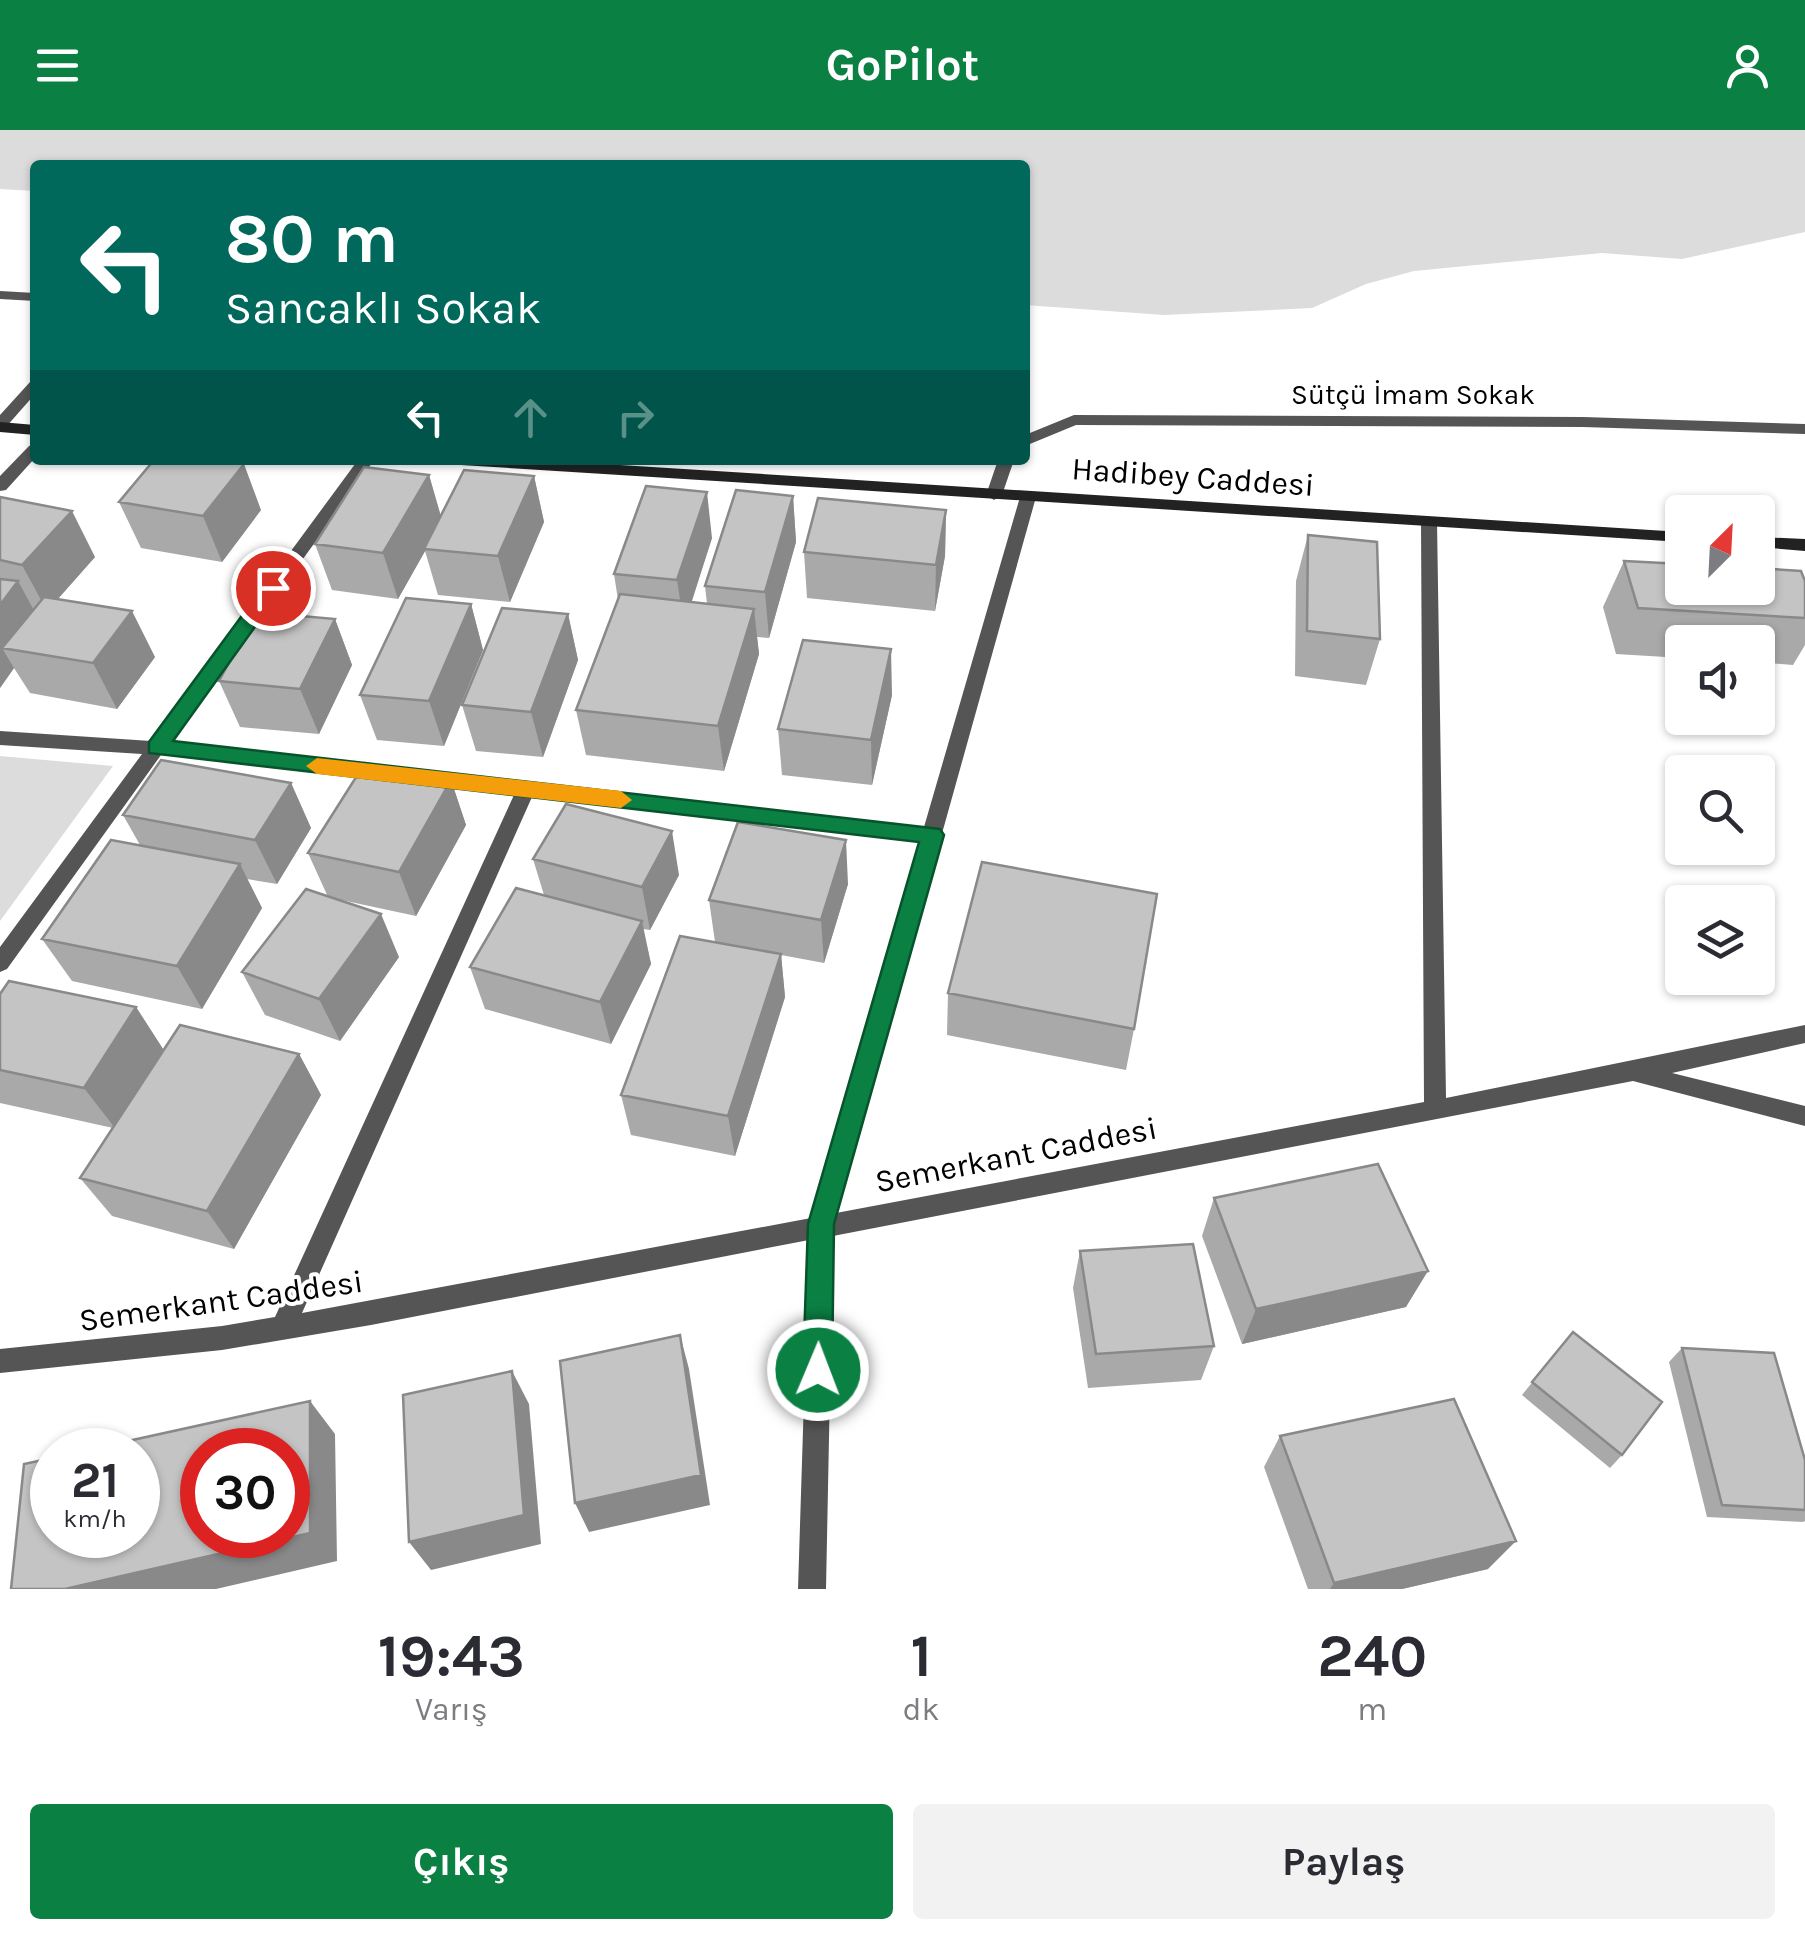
<!DOCTYPE html>
<html lang="tr">
<head>
<meta charset="utf-8">
<style>
	:root { --surface:#fff; --page:#f2f2f3; --text:#2b2b33; --muted:#7c7c81; --accent:#0b8043 }
	body { margin:0; font-family:Karla,sans-serif; background:var(--page); color:var(--text); height:100vh; display:flex; flex-direction:column; font-size:38px; white-space:nowrap }
	* { box-sizing:border-box; margin:0 }
	p { font-size:32px; color:var(--muted) }
	.icon { flex:none; width:55px; height:55px; fill:none; stroke:currentColor; stroke-width:2; stroke-linecap:round; stroke-linejoin:round }
	.map { position:relative; height:1459px; overflow:hidden }
	.drawer { display:flex; flex-direction:column; background:var(--surface); flex:1 }
	.drawer>* { flex:none }
	.hud { position:absolute; left:30px; top:30px; width:1000px; height:305px; border-radius:10px; box-shadow:0 2px 8px #0004; background:#00695c; color:#fff; overflow:hidden }
	.needle { width:65px; rotate:24deg }
	.fabs { position:absolute; left:1665px; top:365px; display:grid; gap:20px }
	.fabs a { display:grid; place-items:center; width:110px; height:110px; border-radius:10px; background:var(--surface); box-shadow:0 2px 8px #0004; font-size:50px }
	.speed { position:absolute; left:30px; top:1298px; display:flex; gap:20px; font-size:50px; font-weight:700; text-align:center }
	.speed>* { display:grid; place-content:center; width:130px; height:130px; border-radius:50%; background:var(--surface); box-shadow:0 2px 8px #0004; line-height:1 }
	.speed small { font-size:25px; font-weight:400 }
	.speed .limit { border:15px solid #d22; background:#fff; color:#111 }
	.pin { position:absolute; display:grid; place-items:center; width:85px; height:85px; color:#fff; margin:-42px; border:5px solid #fff; border-radius:50%; box-shadow:0 2px 10px #0007 }
	.me { position:absolute; width:110px; margin:-55px; rotate:1deg; stroke-linejoin:round; filter:drop-shadow(0 0 8px #0008) }
	.turn { display:flex; align-items:center; gap:35px; height:210px; padding:0 30px; font-size:45px }
	.turn .icon { width:130px; height:130px; stroke-width:2.5 }
	.turn b { display:block; font-size:70px; line-height:85px }
	.lanes { display:flex; align-items:center; height:95px; padding:0 30px; background:#0003; justify-content:center; gap:50px; direction:ltr }
	.lanes .off { opacity:.35 }
	.eta { display:flex; justify-content:space-evenly; align-items:center; height:170px; text-align:center }
	.eta b { font-size:60px; font-weight:700; line-height:70px }
	.cta { display:flex; gap:20px; margin-top:auto; padding:20px 30px }
	.cta a { flex:1; height:115px; border-radius:10px; background:var(--accent); color:#fff; font-size:40px; font-weight:700; line-height:115px; text-align:center }
	.cta a+a { background:var(--page); color:var(--text) }
	header { display:flex; justify-content:space-between; align-items:center; height:130px; padding:0 30px; background:var(--accent); color:#fff; font-size:45px; font-weight:700 }
	.map>svg:first-child { display:block }
	.green { fill:#dcdcdc }
	.lines { fill:none; stroke-linecap:round; stroke-linejoin:round }
	.minor { fill:#555; fill-rule:evenodd }
	.secondary { fill:#222; fill-rule:evenodd }
	.wall { fill:#a9a9a9 }
	.shaded-wall { fill:#898989 }
	.building { fill:#c4c4c4; stroke:#898989; stroke-width:2.5; fill-rule:evenodd }
	.route { fill:#0b8043; stroke:#07532c; stroke-width:2.5 }
	.slow { fill:#f59e0b }
	.labels { text-anchor:middle; dominant-baseline:central; stroke-width:8; stroke-linejoin:round; paint-order:stroke }
	.far-street-label { font-size:28px; fill:#000; stroke:#fff }
	.street-label { font-size:32px; fill:#000; stroke:#fff }
</style>
</head>
<body>
<header><svg class="icon" aria-label="menu" viewBox="0 0 24 24"><path d="M4 6h16M4 12h16M4 18h16"/></svg>GoPilot<svg class="icon" aria-label="person" viewBox="0 0 24 24"><circle cx="12" cy="8" r="4"/><path d="M4 21q1-7 8-7t8 7"/></svg></header>
<div class="map">
<svg width="1805" height="1459" viewBox="0 0 1805 1459">
	<rect width="100%" height="100%" fill="#fff"/>
	<path class="green" d="M0,0h1805v102l-123,27 -80,-6 -188,18 -48,13 -54,24 -148,7 -139,-10v-140h-990v26l-35,-2z
		M0,626l113,10 -113,155z"/>
	<g class="lines">
		<path class="minor" d="M0,161l35,2v8l-35,-2z
			M35,250v14l-29,33 -6,2v-14l30,-33z
			M1074,285l509,2 222,7v10l-222,-7 -507,-2 -51,21v-11z
			M35,314v14l-29,32 -6,1v-15l29,-30z
			M358,330h16l-203,283 215,23 10,7 -3,5 -7,2 -225,-25 -154,214 -7,3v-25l142,-193 -142,-9v-14l151,10z
			M998,330h16l-12,35 -8,5 -8,-5z
			M1028,362l8,5 -200,716 588,-111 -3,-580 8,-5 8,5 9,576 359,-73v18l-133,30 133,33v20l-172,-45 -800,155 -7,353h-28l11,-349 -438,85 -149,25 -222,23v-24l222,-23 53,-9 239,-522 -89,-10 -10,-7 3,-5 7,-2 499,56 96,-330zM532,667l388,44 -109,377 -509,95z"/>
		<path class="secondary" d="M0,292l35,3v10l-35,-3z
			M453,330h87l1142,72v10l-1221,-77z
			M1758,407l47,2v12l-47,-4z"/>
	</g>
	<path class="wall" d="M429,345l12,41 93,-40 10,46 -34,80 -72,-7 -13,-44 -27,48 -66,-9 -17,-46z
		M793,366l3,46 -27,96 -12,-1 2,17 -35,117 -138,-16 -10,-45 42,-110 -4,-26 98,-36 -21,64 16,2 -2,-18z
		M0,367l95,60 -37,42 97,58 -38,52 -87,-16 -16,-25 -14,20z
		M119,372l142,8 -39,52 -81,-14z
		M946,380l-1,46 -10,55 -128,-13 -3,-46z
		M1308,405l72,104 -14,46 -71,-9 1,-95z
		M1624,431l181,20v64l-12,20 -35,-3v-20h-76v16l-66,-4 -13,-47z
		M471,474l12,46 -39,96 -67,-6 -17,-45z
		M568,484l10,46 -35,97 -67,-6 -14,-46z
		M335,489l17,46 -33,69 -79,-7 -21,-46z
		M892,565l-20,90 -90,-10 -4,-46z
		M451,650l15,45 -50,91 -84,-18 67,59 -59,84 -75,-26 -23,-43 86,-75 -20,-44z
		M291,653l20,45 -34,56 -30,-5 15,29 -60,101 -130,-28 -30,-42 98,-94 -17,-30z
		M533,729l146,16 -29,55 -7,-1 8,35 -40,80 -126,-35 -15,-42 74,-72z
		M848,754l-24,79 -43,-8 4,42 -50,159 -104,-21 -10,-40 94,-153 -6,-42z
		M948,863l186,36 -8,41 -179,-35z
		M0,864l136,13 27,42 136,5 22,41 -87,154 -122,-33 -32,-38 33,-50 -113,-25z
		M1214,1068l192,109 -164,37 -40,-108z
		M1080,1121l134,95 -13,34 -113,8 -15,-100z
		M1573,1202l49,123 -12,13 -88,-73z
		M1682,1218l123,112v61l-2,1 -96,-5 -38,-155z
		M1280,1306l208,133 -86,20h-94l-44,-122z"/>
	<path class="shaded-wall" d="M244,334l17,46 -39,52 -19,-46z
		M429,345l13,46 -44,78 -15,-46z
		M534,346l10,46 -34,80 -12,-46z
		M707,362l5,46 -28,88 -7,-46z
		M793,366l3,46 -27,96 -4,-46z
		M946,380l-1,46 -10,55 1,-46z
		M72,381l23,46 -48,54 -25,-46z
		M18,451l25,46 -41,21 12,20 -14,20v-83z
		M471,474l12,46 -39,96 -15,-45z
		M754,479l5,45 -35,117 -6,-45z
		M132,481l23,46 -38,52 -24,-46z
		M568,484l10,46 -35,97 -12,-45z
		M335,489l17,46 -33,69 -19,-45z
		M891,519l1,46 -20,90 -1,-45z
		M451,650l15,45 -50,91 -17,-44z
		M291,653l20,45 -34,56 -22,-44z
		M672,701l7,44 -29,55 -8,-43z
		M846,710l2,44 -24,79 -3,-43z
		M240,734l22,44 -60,101 -25,-43z
		M381,784l18,43 -59,84 -21,-42z
		M642,791l9,43 -40,80 -11,-42z
		M781,824l4,43 -50,159 -7,-40z
		M136,877l27,42 -48,79 -31,-40z
		M299,924l22,41 -87,154 -27,-38z
		M1428,1141l-22,36 -164,37 14,-35z
		M680,1205l9,34 21,136 -121,27 -14,-29z
		M512,1241l17,33 12,140 -110,26 -22,-28z
		M310,1271l25,33 2,127 -121,28h-151z
		M1516,1411l-28,28 -86,20h-72l4,-6z"/>
	<path class="building" d="M154,330h66l24,4 -41,52 -84,-14z
		M364,337l65,8 -46,78 -68,-9z
		M464,340l70,6 -36,80 -74,-7z
		M646,356l61,6 -30,88 -63,-6z
		M736,360l57,6 -28,96 -60,-6z
		M0,367l72,14 -50,54 -22,-5z
		M818,368l128,12 -10,55 -132,-13z
		M1308,405l69,7 3,97 -73,-8z
		M1624,431l58,3v24h76v-20l43,3 4,10v37l-167,-10z
		M0,449l18,2 -18,24z
		M620,464l134,15 -36,117 -142,-16z
		M44,467l88,14 -39,52 -91,-15z
		M406,468l65,6 -42,97 -69,-6z
		M502,478l66,6 -37,98 -69,-7z
		M257,482l78,7 -35,70 -81,-8z
		M803,510l88,9 -20,91 -93,-11z
		M161,630l130,23 -36,57 -132,-25z
		M365,633l86,17 -52,92 -91,-19z
		M566,674l106,27 -30,56 -109,-28z
		M738,692l108,18 -25,80 -112,-20z
		M111,710l129,24 -63,102 -135,-27z
		M982,732l175,32 -23,135 -186,-36z
		M516,758l126,33 -42,81 -130,-35z
		M306,759l75,25 -62,85 -77,-27z
		M680,806l101,18 -53,162 -107,-21z
		M9,851l127,26 -52,81 -84,-18v-76z
		M180,895l119,29 -92,157 -127,-33z
		M1378,1034l50,107 -172,38 -42,-111z
		M1193,1114l21,102 -118,8 -16,-103z
		M1573,1202l89,70 -40,53 -90,-73z
		M680,1205l21,140 -126,28 -15,-142z
		M1682,1218l92,5 31,107v50l-83,-5z
		M512,1241l12,144 -115,27 -6,-147z
		M1454,1269l62,142 -182,42 -54,-147z
		M310,1271v132l-245,56h-54l13,-125 28,-6v77h86v-85h-51zM202,1320h86v85h-86z"/>
	<path class="route" d="M273,451l10,7 -3,4 -107,149 767,88 4,6 -110,389 -2,146 -4,10 -10,4 -11,-4 -4,-10 5,-146 111,-382 -770,-89v-11l117,-159z"/>
	<path class="slow" d="M317,628l304,33 11,9 -11,8 -304,-34 -11,-8z"/>
	<g class="labels">
		<g class="far-street-label">
			<text x="1413" y="264">Sütçü İmam Sokak</text>
		</g>
		<g class="street-label">
			<text transform="translate(1193 347) rotate(4)">Hadibey Caddesi</text>
			<text transform="translate(1016 1025) rotate(-11)">Semerkant Caddesi</text>
			<text transform="translate(221 1171) rotate(-8)">Semerkant Caddesi</text>
		</g>
	</g>
</svg>
<div class="fabs">
<a><svg class="needle" viewBox="-14 -14 28 28"><path d="M0-13l5 13h-10z" fill="#e53935"/><path d="M0 13l5-13h-10z" fill="#7c7c81"/></svg></a>
<a><svg class="icon" aria-label="sound" viewBox="0 0 24 24"><path d="M4 9h4l5-4v14l-5-4H4zM17 9q2 3 0 6"/></svg></a>
<a><svg class="icon" aria-label="search" viewBox="0 0 24 24"><circle cx="10" cy="10" r="6"/><path d="M15 15l6 6"/></svg></a>
<a><svg class="icon" aria-label="layers" viewBox="0 0 24 24"><path d="M12 4l9 5-9 5-9-5zM3 14l9 5 9-5"/></svg></a>
</div>
<div class="speed"><div>21<small>km/h</small></div><div class="limit">30</div></div>
<div class="pin" style="left:273px;top:458px;background:#d93025"><svg class="icon" aria-label="arrive" viewBox="0 0 24 24"><path d="M6 21V4h12l-3 4 3 4H6"/></svg></div>
<svg class="me" style="left:818px;top:1240px" viewBox="-20 -20 40 40"><circle r="17" fill="#0b8043" stroke="#fff" stroke-width="3"/><path d="M0-11L8 9 0 5-8 9z" fill="#fff"/></svg>
<div class="hud">
<div class="turn"><svg class="icon" aria-label="left" viewBox="0 0 24 24"><path d="M17 20v-9H6M10 6l-5 5 5 5"/></svg><div><b>80 m</b>Sancaklı Sokak</div></div>
<div class="lanes"><svg class="icon" aria-label="left" viewBox="0 0 24 24"><path d="M17 20v-9H6M10 6l-5 5 5 5"/></svg><svg class="icon off" aria-label="ahead" viewBox="0 0 24 24"><path d="M12 20V5M6 11l6-6 6 6"/></svg><svg class="icon off" aria-label="right" viewBox="0 0 24 24"><path d="M7 20v-9h11M14 6l5 5-5 5"/></svg></div>
</div>
</div>
<section class="drawer">
<div class="eta">
<div><b>19:43</b><p>Varış</p></div>
<div><b>1</b><p>dk</p></div>
<div><b>240</b><p>m</p></div>
</div>
<div class="cta"><a>Çıkış</a><a>Paylaş</a></div>
</section>
</body>
</html>
